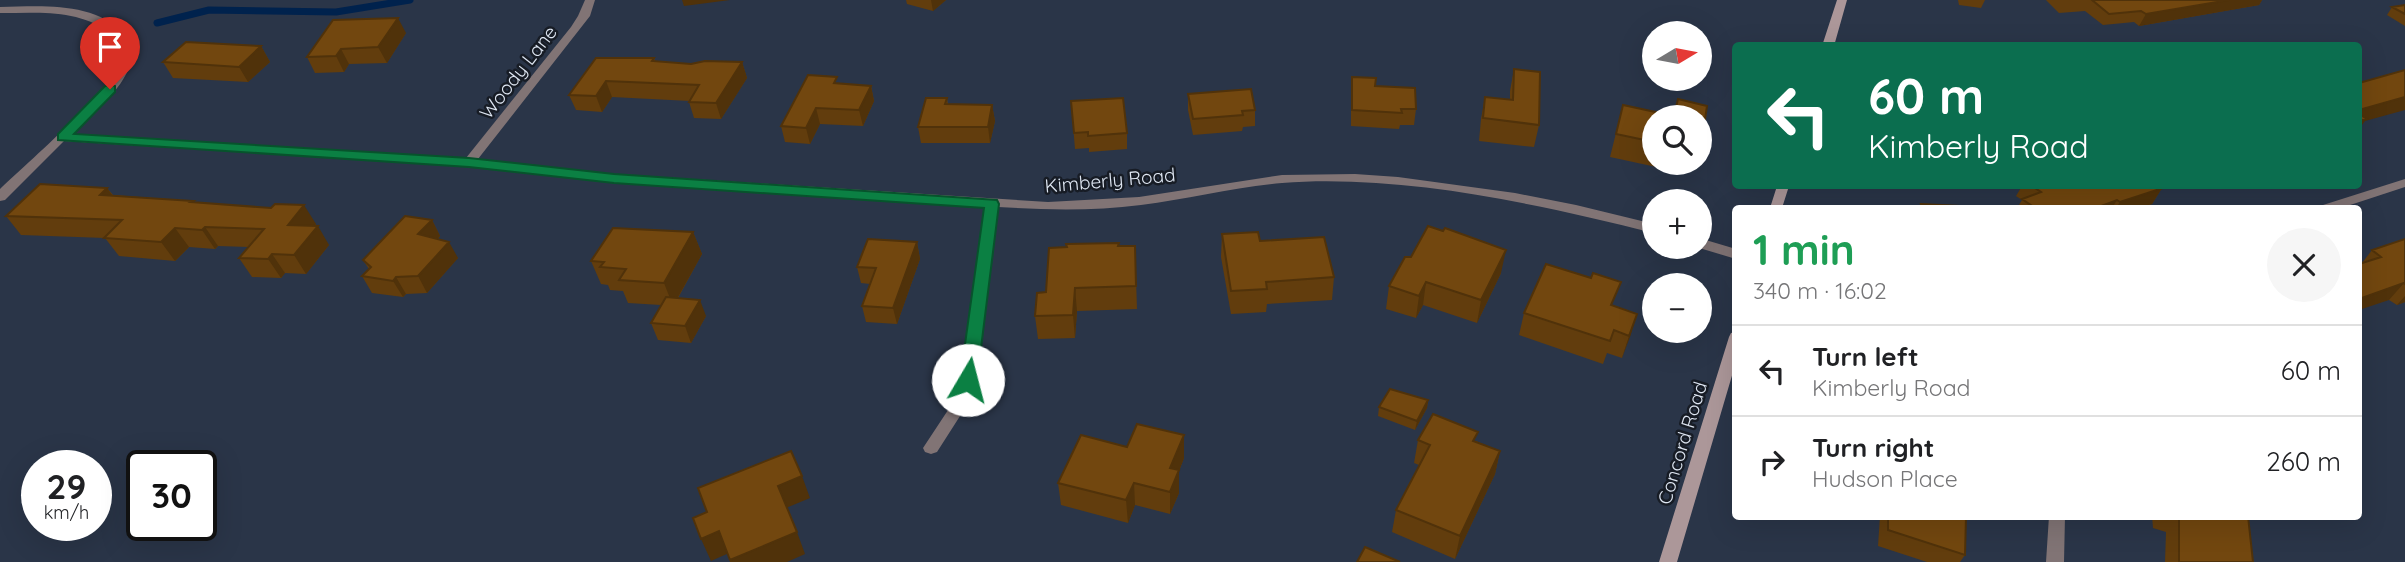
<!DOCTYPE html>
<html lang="en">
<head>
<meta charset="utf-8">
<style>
	:root { --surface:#fff; --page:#f6f6f6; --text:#202124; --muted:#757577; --line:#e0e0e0 }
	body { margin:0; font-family:Quicksand,sans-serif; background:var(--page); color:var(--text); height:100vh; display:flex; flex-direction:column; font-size:26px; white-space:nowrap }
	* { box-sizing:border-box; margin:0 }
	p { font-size:23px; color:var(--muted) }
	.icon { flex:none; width:38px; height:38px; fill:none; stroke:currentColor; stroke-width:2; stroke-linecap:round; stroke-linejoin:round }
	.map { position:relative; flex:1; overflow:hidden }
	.sheet { position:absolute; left:1732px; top:205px; width:630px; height:315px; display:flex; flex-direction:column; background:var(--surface); border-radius:7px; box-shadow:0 7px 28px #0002 }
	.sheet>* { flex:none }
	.top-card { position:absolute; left:1732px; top:42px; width:630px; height:147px; border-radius:7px; box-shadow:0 7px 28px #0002; background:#0b6e4f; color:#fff; overflow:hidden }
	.needle { width:46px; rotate:80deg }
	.buttons { position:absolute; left:1642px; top:21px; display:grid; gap:14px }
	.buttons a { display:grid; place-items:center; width:70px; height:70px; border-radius:50%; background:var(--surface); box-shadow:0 7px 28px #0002; font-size:35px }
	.speed { position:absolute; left:21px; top:450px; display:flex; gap:14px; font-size:35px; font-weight:700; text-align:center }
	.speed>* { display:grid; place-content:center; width:91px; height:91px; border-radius:50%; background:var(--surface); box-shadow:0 7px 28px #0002; line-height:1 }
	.speed small { font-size:18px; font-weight:400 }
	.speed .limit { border:4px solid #111; border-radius:10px; background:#fff; color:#111 }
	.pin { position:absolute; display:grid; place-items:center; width:60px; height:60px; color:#fff; margin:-72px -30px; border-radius:50% 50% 50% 0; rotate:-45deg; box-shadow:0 0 7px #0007 }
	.pin .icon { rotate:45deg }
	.me { position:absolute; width:77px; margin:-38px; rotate:8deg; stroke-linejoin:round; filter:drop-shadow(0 0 5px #0008) }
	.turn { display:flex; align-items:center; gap:24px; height:147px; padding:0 21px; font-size:32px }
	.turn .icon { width:91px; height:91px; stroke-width:2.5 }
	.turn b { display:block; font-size:49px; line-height:60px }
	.round { display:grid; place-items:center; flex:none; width:74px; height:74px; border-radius:37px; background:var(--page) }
	.summary { display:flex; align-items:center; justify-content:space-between; height:119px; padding:0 21px }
	h1 { font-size:42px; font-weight:800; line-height:52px; color:#1e9e55 }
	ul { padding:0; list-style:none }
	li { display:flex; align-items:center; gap:21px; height:91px; padding:0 21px; border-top:2px solid var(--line) }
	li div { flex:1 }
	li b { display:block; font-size:26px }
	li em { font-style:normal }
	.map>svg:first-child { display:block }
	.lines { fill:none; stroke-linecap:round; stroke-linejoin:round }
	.stream { stroke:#00224d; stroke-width:7 }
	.street { fill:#817475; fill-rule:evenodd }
	.secondary { fill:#ac9799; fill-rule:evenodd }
	.wall { fill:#623d0d }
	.shaded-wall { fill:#50320a }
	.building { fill:#72470f; stroke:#50320a; stroke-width:2 }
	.route { fill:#0b8043; stroke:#07532c; stroke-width:2 }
	.labels { text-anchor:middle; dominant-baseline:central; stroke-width:5; stroke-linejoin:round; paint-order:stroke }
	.street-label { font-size:19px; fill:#dee6f2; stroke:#171c25 }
</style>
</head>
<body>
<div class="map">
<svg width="2405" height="562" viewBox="0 0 2405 562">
	<rect width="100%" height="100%" fill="#2a3548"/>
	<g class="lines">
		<path class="stream" d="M157,23l52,-13 127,2 74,-12"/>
		<path class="street" d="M585,0h10l-5,16 -112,143 136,15 434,28 91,-5 143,-22 73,-1 43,3 117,16 61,12 78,19v9c-116,-29 -252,-59 -372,-50 -47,4 -94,16 -141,22 -47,6 -95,5 -143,2l-22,173 -7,22 -32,50 -6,2 -6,-2 -2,-4 31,-47 6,-21 25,-174 -371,-24 -145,-16 -405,-25 -59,59 -5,1v-12c24,-23 120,-106 122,-134 1,-11 -5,-17 -13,-23 -32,-23 -71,-19 -109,-19v-6c41,-1 93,-6 125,27 8,8 11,18 6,29 -10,29 -38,50 -59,71l394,24 105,-131 7,-11z
			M2405,179v8l-64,21h-20l2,-3z
			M1699,238l37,11v10l-40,-12h3z
			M2049,516h16l-1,46h-18z"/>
		<path class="secondary" d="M1837,0h10l-13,46h-12z
			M1777,186h12l-7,22h-12z
			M1736,332v30l-59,200h-18l70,-225 2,-4z"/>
	</g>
	<path class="wall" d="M906,0h40l-13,11 -26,-7z
		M1958,0h27l-4,8 -22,-3z
		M2046,0h216l-3,5 -120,21 -5,-4 -31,3 -18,-14 -26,2z
		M2405,5v21l-18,-11 5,-8z
		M406,33l-19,30 -38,1 -5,8 -29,1 -8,-16z
		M261,46l9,16 -22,20 -75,-4 -10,-16z
		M654,58l1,3 36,3 51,-2 5,16 -26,41 -27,-1 -5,-16 1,-1 -78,-4 -10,15 -26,-2 -7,-15z
		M1514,69l25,56 -5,22 -55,-6 2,-22 4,-22 25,3v-9z
		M1352,77l23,9 41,23 -2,16h-14l-1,4 -48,-3v-34z
		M839,84l32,2 3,15 -11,25 -43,-2 -10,20 -25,-2 -4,-16z
		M1188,94l67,16v16l-12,1 -1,4 -49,4 -5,-25z
		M947,98l1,6 44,1 3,16 -5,22h-69l-3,-16z
		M1678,99l29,7 -3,20 -5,14v-23h-45v46h33l-3,10 -74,-16 13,-52 50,11z
		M1071,101l56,32v16l-38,3v-4l-14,1z
		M2022,186h153l-13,2 -10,16 -14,4h-121l5,-8 -6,-4z
		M107,188l6,7 80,6 2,2 121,21 -1,2 14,19 -23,29 -21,-1 -4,5 -29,-1 -13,-19 10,-11 -31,-1 -3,3 -26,-2 -14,14 -56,-5 -14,-18 -84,-3 -15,-19z
		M432,220l8,16 -2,3 20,19 -31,35 -21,1 -3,3 -31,-4 -10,-17 7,-7 -6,-9z
		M693,232l9,22 -24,44 28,18 -15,27 -33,-3 -7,-17 10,-18 -33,-2 -5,-12 -13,-1 -2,-5 -7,-1 -10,-23z
		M1222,234l38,7 74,36 -2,23 -65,4 -1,8 -35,2 -10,-57z
		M2405,239v63l-8,3 -8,-5 -27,-37 10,-13z
		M917,242l3,17 -23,65 -31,-2 -4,-16 8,-22 -9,-1 -4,-16z
		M1119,246h16l2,63 -60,2 -2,27 -37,1 -3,-23z
		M1501,273l-24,50 -54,-18 -7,13 -30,-9 3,-23z
		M1613,306l24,8 -15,44 -15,-5 -4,11 -84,-29 5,-22z
		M1428,400l-1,8 -12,22 -37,-14 1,-9z
		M1184,435v23l-5,13v22l-9,21 -35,-9 -7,18 -67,-18 -3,-22 69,-36z
		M1418,440l58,1 24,10 -5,23 -40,85 -63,-27 4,-22 23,-45 -5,-2z
		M1880,516h86l-1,39 -5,7h-33l-49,-16z
		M2152,516h96l5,46h-88l1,-30 -13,-4z"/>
	<path class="shaded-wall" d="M682,0h48l-46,6z
		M931,0h15l-13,11z
		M2229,0h33l-3,5 -120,21 7,-12z
		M398,18l8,15 -19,30 -9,-16z
		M261,46l9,16 -22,20 -9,-15z
		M341,49l8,15 -5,8 -8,-16z
		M742,62l5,16 -26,41 -5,-16z
		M606,81l6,16 -10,15 -6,-16z
		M871,86l3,15 -11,25 -4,-16z
		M2405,97v13l-40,11 -6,8v-19z
		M992,105l3,16 -5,22 -2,-16z
		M816,108l4,16 -10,20 -4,-16z
		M2143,186h32l-13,2 -10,16 -14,4h-22l4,-6z
		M107,188l14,19 -21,-12z
		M2117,200l-5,8h-16z
		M304,205l12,19 -16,20 -12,-19z
		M432,220l8,16 -13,15 -9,-17z
		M318,226l11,19 -23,29 -12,-19z
		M205,227l13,19 -3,3 -13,-19z
		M175,228l14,19 -14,14 -14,-19z
		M693,232l9,22 -29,52 -9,-23z
		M449,242l9,16 -31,35 -9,-17z
		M917,242l3,17 -23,65 -4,-16z
		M1506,250l-5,23 -24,50 4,-23z
		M272,254l13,19 -4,5 -13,-19z
		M396,277l10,17 -3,3 -10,-16z
		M1426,282l-3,23 -7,13 3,-22z
		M2404,283l-15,17 -30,10v-11z
		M1075,288l2,23 -2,27 -2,-23z
		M2405,296v6l-8,3z
		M700,300l6,16 -15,27 -6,-17z
		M1637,314l-7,23 -8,21 7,-22z
		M1428,400l-1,8 -12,22 2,-9z
		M1184,435v23l-5,13v22l-9,21v-46z
		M1500,451l-5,23 -40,85 5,-23z
		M802,476l8,22 -24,10 -8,-22z
		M1134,483l1,22 -7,18 -2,-23z
		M719,531l10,22 -18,8 -10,-22z
		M797,532l8,22 -18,8h-57v-2z"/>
	<path class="building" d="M2092,0h137l-83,14 -5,-3 -32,3z
		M2405,5v9l-13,-7z
		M398,18l-20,29 -37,2 -5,7 -29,1 26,-37z
		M186,42l75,4 -22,21 -76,-5z
		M596,58h58l-2,3 39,3 14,-3 37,1 -26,41 -27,-1 10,-17 -93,-4 -10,15 -27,-1z
		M1514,69l26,3 -1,53 -56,-7 2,-21 28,3z
		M2405,70v27l-46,13v-27z
		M808,75l29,2 -3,6 37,3 -12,24 -43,-2 -10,20 -25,-2z
		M1352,77l24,1 -1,8 40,2 1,21h-15l1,4 -50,-3z
		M1251,89l4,21 -13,1 1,4 -50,4 -5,-25z
		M926,98h21l-2,6 47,1 -4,22h-70z
		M1123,98l4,35 -39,3v-4l-14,1 -3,-32z
		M1678,99l29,7 -3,20 -5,-1v-8h-45v25l-38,-8 7,-29 51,11z
		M2359,114l8,5 -8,2z
		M40,184l67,4 -7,7 93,6 -2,1 80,6 4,-4 29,1 -16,20 30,1 -24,29 -22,-1 -4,5 -29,-1 25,-29 -59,-2 -3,3 -27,-2 -14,14 -57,-4 18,-18 -116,-4z
		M2032,186h128l3,2 -43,14 -3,-2 -21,8h-61l-13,-9 19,-7z
		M1921,204l58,3 1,1h-57z
		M405,216l27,4 -14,14 31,8 -31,34 -22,1 -3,4 -31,-5 9,-9 -8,-7z
		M1428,226l15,5 2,-3 61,22 -25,50 -55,-18 -7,14 -30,-10 16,-29h6z
		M613,228l80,4 -29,51 -45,-3 7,-11 -26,-2 4,-5 -13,-1z
		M1258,232l2,9 64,-4 10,40 -68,5 1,7 -36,2 -9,-57z
		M868,239l49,3 -24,66 -31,-2 14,-38 -19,-1z
		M2405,239v45l-1,-1 -45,16v-35l22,-7 -9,-7z
		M1119,243l-1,3h17l1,40 -61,2 -2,27 -38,1 2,-23 9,-1 3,-44 18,-1 -1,-3z
		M1546,264l45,14 2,-5 28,9 -10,23 26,9 -8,22 -15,-6 -4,11 -86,-28z
		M666,297l34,3 -15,26 -34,-3z
		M1390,389l38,11 -11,21 -38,-14z
		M1433,414l45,18 -5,9 27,10 -40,85 -64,-26 34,-65 -12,-5z
		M1137,424l47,11 -14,33 9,2 -9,22 -36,-9 -8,17 -68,-17 23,-48 46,12z
		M791,451l11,25 -24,10 19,46 -67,28 -11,-29 -18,8 -8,-21 14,-6 -9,-24z
		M1888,516h78l-1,39 -77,-25z
		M2179,516h69l5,46h-74z
		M1365,547l35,15h-43z"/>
	<path class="route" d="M110,85l5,1v6l-41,42 395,24 145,16 383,26 2,4 -22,176 -3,4h-12l-2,-4 24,-172 -370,-25 -145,-16 -411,-27v-6l47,-48z"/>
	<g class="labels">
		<g class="street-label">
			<text transform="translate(518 72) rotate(-52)">Woody Lane</text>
			<text transform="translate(1110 180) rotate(-5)">Kimberly Road</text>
			<text transform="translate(1682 443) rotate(-73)">Concord Road</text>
		</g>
	</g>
</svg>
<div class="buttons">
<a><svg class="needle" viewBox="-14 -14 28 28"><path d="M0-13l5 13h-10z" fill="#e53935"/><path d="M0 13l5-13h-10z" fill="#757577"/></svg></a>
<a><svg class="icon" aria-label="search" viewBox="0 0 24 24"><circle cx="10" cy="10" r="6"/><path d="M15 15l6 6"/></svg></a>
<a>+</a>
<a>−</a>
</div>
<div class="speed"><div>29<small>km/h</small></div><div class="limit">30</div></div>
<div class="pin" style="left:110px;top:89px;background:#d93025"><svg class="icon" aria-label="arrive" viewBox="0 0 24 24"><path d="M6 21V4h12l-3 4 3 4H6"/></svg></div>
<svg class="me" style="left:968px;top:380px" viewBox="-20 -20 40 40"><circle r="19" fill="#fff"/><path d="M0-13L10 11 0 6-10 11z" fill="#0b8043"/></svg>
<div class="top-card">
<div class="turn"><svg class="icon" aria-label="left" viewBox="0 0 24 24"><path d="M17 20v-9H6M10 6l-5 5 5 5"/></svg><div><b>60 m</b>Kimberly Road</div></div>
</div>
<section class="sheet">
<div class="summary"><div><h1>1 min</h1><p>340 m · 16:02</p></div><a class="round"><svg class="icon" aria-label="close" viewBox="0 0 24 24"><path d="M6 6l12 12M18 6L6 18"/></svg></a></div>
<ul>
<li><svg class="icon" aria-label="left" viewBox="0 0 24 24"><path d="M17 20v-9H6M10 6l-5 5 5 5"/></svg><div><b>Turn left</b><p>Kimberly Road</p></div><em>60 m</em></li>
<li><svg class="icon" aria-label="right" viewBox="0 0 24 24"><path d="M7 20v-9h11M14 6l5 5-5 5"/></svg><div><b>Turn right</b><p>Hudson Place</p></div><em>260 m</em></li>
</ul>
</section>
</div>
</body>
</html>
